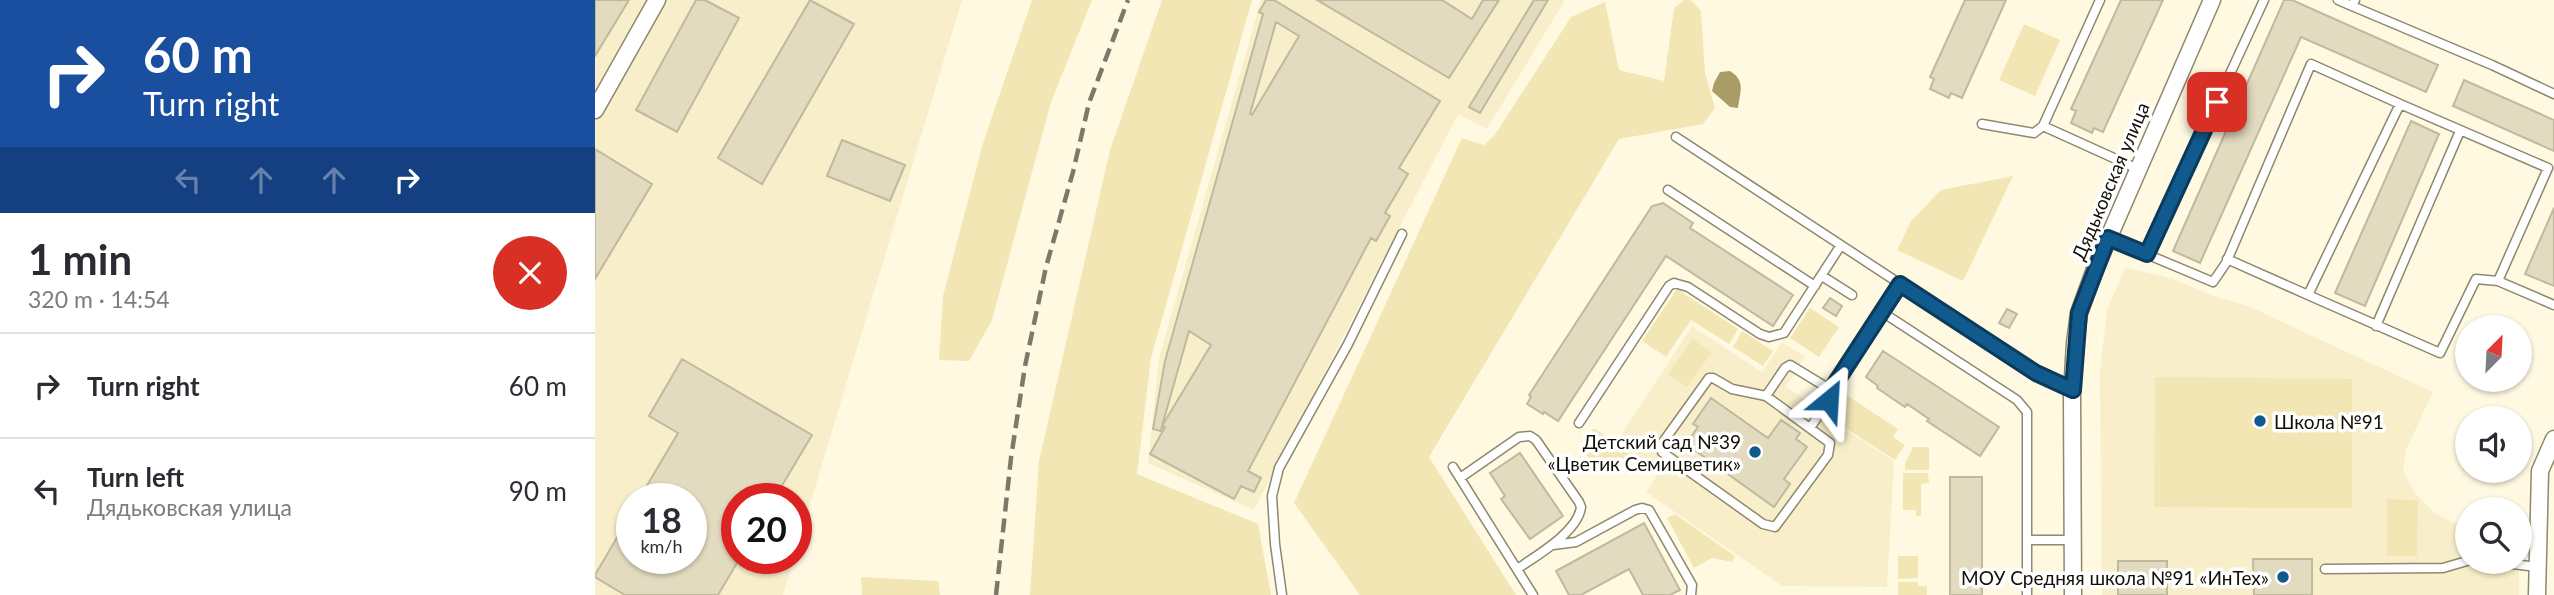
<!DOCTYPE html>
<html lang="en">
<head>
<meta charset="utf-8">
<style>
	:root { --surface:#fff; --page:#f7f7f7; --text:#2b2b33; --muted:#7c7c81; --line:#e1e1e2 }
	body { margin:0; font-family:Lato,sans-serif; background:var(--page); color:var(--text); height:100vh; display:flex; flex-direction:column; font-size:26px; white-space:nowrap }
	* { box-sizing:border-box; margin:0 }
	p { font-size:23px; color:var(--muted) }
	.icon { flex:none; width:38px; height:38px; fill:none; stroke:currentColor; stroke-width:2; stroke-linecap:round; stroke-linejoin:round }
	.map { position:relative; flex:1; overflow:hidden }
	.drawer { display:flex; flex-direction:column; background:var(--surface); width:595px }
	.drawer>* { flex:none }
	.hud { background:#1a4fa0; color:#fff; overflow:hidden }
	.needle { width:46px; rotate:24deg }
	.fabs { position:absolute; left:1860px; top:315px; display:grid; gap:14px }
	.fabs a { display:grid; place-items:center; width:77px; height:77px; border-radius:50%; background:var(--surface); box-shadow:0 2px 5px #0004; font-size:35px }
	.speed { position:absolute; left:21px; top:483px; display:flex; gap:14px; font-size:35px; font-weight:700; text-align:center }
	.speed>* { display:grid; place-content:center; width:91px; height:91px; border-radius:50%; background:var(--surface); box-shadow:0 2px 5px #0004; line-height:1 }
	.speed small { font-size:18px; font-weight:400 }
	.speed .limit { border:10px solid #d22; background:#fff; color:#111 }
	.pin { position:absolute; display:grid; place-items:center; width:60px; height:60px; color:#fff; margin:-30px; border-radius:14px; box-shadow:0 4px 10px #0006 }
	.me { position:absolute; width:77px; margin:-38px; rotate:27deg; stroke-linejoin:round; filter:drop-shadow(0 0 5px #0008) }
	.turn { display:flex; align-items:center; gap:24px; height:147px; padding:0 28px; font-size:32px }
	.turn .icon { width:91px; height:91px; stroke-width:2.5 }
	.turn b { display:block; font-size:49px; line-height:60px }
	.lanes { display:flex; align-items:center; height:66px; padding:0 28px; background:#0003; justify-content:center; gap:35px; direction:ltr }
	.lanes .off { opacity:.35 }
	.round { display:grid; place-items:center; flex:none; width:74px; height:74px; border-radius:37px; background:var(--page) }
	.head { display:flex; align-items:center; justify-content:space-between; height:119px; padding:0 28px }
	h1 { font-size:42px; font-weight:700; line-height:52px }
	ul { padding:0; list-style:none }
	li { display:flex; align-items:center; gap:21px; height:105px; padding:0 28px; border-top:2px solid var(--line) }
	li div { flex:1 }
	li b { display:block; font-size:26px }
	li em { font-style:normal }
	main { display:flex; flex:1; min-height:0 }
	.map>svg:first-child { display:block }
	.built { fill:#f8efca; fill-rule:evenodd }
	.green { fill:#f3e6b5 }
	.water { fill:#a99c66 }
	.building { fill:#e2dbbf; stroke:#bfb99d; stroke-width:2; fill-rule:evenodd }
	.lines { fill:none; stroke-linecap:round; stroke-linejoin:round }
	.lane-casing { stroke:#8f886e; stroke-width:11 }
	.street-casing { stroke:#8f886e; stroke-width:19 }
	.lane { stroke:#fff; stroke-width:8 }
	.street { stroke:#fff; stroke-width:16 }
	.rail { stroke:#7d796a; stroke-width:4.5; stroke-dasharray:14 7; stroke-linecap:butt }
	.route-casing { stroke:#0a3a5c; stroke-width:18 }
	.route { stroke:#105a8e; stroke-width:12 }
	.poi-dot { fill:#105a8e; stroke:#fff; stroke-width:2.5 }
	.labels { text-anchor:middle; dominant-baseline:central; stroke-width:7; stroke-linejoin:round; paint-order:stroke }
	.street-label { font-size:19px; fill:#110f06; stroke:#fff }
	.poi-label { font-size:19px; fill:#110f06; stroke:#fff; text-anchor:end }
</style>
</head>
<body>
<main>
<section class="drawer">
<div class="hud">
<div class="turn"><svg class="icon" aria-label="right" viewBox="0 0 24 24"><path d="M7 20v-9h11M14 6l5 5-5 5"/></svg><div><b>60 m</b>Turn right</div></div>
<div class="lanes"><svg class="icon off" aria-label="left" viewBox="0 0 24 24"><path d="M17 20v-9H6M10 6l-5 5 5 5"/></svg><svg class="icon off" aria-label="ahead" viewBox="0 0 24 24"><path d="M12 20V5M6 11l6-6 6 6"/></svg><svg class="icon off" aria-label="ahead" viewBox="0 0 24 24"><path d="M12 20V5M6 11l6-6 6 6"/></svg><svg class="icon" aria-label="right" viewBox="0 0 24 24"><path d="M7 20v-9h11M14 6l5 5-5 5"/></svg></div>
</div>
<div class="head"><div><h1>1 min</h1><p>320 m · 14:54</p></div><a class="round" style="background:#d93025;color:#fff"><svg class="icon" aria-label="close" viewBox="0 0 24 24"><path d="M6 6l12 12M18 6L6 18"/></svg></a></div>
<ul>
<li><svg class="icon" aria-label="right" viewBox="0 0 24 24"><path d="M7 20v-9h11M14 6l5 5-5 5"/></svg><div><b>Turn right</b></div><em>60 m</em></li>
<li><svg class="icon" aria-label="left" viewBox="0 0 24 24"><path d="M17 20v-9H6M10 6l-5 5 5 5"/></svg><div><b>Turn left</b><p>Дядьковская улица</p></div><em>90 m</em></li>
</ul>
</section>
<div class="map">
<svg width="1959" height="595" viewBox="0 0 1959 595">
	<rect width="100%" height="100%" fill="#fff9e2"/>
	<path class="built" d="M0,0h367l-166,551v-52h-59v59h57l-11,37h-188zM37,499h59v59h-59z
		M666,0h304l-78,129 -29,-15 -204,396 -106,-47 11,-105z
		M1530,268l46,10 42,18 35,10 185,86 -27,58 -3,21 13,23 20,20 31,15v33h52v33h-417l-2,-223 7,-62z
		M1097,326l70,46 20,-30 23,15 -19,30 47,31 -1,3 62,40 -7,126 -105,-1 -136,-94 13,-20 -43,-29z"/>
	<path class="green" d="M437,0h60l-41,102 -59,218 -23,41 -30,-1 4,-64 40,-153z
		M567,0h90l-101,358 -14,116 121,50 13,71h-241l9,-134 71,-311z
		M1089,0h7l10,11 4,62 10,35 -12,16 -84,15 -190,318 87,138h-156l-66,-92 168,-365 22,7 10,-9 77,-119 34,-15 14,68 45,11 10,-73z
		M1429,24l36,16 -25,56 -36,-16z
		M1418,176l-50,105 -66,-31 14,-29 30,-31z
		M1082,289l61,40 -9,15 -38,-24 -25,37 -24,-16z
		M1215,308l29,19 -20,30 -29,-19z
		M1147,331l31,20 -10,15 -30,-19z
		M1097,339l20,13 -25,35 -19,-13z
		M1560,377l197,2v129l-198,-1z
		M1253,396l50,33 -5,8 12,8 -10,15 -62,-40z
		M999,428l36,26 -30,21 -19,-28z
		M1318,447h16v23h-24v-6z
		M1308,473h25l1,10 -8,1v32h-5v-6h-13z
		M1792,499l31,1 -1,56h-30z
		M1080,514l60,42 -3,6 -20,-4 -18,10 -27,-50z
		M1303,556h20v22l-20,1z
		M266,577l77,4 2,14h-78z
		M1303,582h20v4h9v9h-29z"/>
	<path class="water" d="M1135,71c16,10 10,21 8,37l-8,-1 -18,-16 2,-8 6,-11z"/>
	<path class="building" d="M0,0h34l-34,56z
		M101,0h9l34,18 -62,114 -41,-22z
		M215,0l44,24 -92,160 -44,-26z
		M671,0h8l166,101 -41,67 9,6 -23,39 5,3 -14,25 -5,-3 -123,233 13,7 -7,14 -13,-6 -7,13 -84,-45 15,-27 -3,-1 -1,5 -8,-2 12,-68 98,-347 -4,-2zM681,22l23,14 -47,79 -2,-1zM594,331l22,14 -49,81z
		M722,0h125l30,19 11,-19h16l-50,78z
		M939,0h14l-68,113 -11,-6z
		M1370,0h41l-44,98 -11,-5 -2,5 -19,-9 4,-10 -4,-2z
		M1526,0h42l-60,132 -9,-4 -2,5 -21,-10 5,-12 -5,-2z
		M1689,0h8l146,65 -12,27 -125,-55 -101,226 -27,-12z
		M1869,80l90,40v31l-101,-45z
		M1816,121l28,13 -74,172 -30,-13z
		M247,140l63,25 -15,36 -63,-25z
		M0,149l57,35 -57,95z
		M1068,203l30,20 -3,5 103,67 -20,31 -107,-70 -108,165 -14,-9 -1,2 -16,-10 4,-7 -2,-2 123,-189z
		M1959,208v78l-29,-12z
		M1235,298l12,8 -6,10 -13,-8z
		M1412,309l10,5 -8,14 -10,-5z
		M1288,351l116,76 -19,29 -53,-35 2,-2 -22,-15 -2,3 -28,-19 1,-2 -12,-9z
		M87,359l130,76 -38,64h-37v64l-19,32h-93l-30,-18v-2l37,-63v46h59v-59h-52l39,-66 -29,-17z
		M1116,398l57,40 13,-18 19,13 -4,6 11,8 -23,32 6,5 -16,23 -88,-63 12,-17 -5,-3z
		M925,453l43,63 -33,23 -29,-40 4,-3 -15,-23z
		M1355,477h32v118h-32z
		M1049,523l36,67 -10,5h-27l-14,-26 -48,26h-12l-13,-24z
		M1658,559h59v36h-58z
		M1523,561h49v34h-49z"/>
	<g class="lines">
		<g class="lane-casing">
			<path id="lane" d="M1505,0l-57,126 95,43
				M1743,0l14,6
				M1760,0l-3,6 140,59 62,29
				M1387,124l52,9 9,-7
				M1081,137l360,236 36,17
				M1073,190l147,96
				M1513,238l105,44 13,-19 85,-199 89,40
				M1552,254l117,-254
				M1632,259l81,36
				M1227,276l30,19
				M1903,281l-22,-2 -36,74 -132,-58 92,-191 148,64 -50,113 56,24
				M1287,312l135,88 10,12v183
				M1781,326l84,-195
				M1114,378h4l19,11 34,7 64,47 -2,12 -53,72 -12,-3 -101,-72 1,-10z
				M1171,396l19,-28 5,-3 41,25
				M984,423l90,-137 5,-3 14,4 72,47 9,3 15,-4 57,-88
				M1215,428l19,-28 2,-10 69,-106
				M858,467l80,128
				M865,478l59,-41 11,-1 6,4 43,62 2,5c-3,25 -45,49 -64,62
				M1433,540h44
				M958,545l23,-3 59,-32 7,-2 7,2 43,75 -1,10
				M1901,562l41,5
				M1730,569l118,-1 24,-7
				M687,595l-7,-51 -3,-48 7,-28 69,-124 54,-110"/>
		</g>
		<g class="street-casing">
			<path id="street" d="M0,110l62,-110
				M1478,595l-1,-201 3,-51 4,-30 16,-44 117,-269
				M1942,595l3,-124 14,-32"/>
		</g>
		<use href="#lane" class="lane"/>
		<use href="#street" class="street"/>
		<path class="rail" d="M401,595l15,-137 14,-92 21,-99 27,-95 16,-69 39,-103"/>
	</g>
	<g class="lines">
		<g class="route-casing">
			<path id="route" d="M1234,400l2,-10 69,-106 136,89 37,17 6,-77 29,-75 39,16 70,-152"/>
		</g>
		<use href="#route" class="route"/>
	</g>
	<g class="poi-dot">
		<circle cx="1665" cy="421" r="7"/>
		<circle cx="1160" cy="452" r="7"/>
		<circle cx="1688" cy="577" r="7"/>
	</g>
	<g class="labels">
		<g class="street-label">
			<text transform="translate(1515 181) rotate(-67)">Дядьковская улица</text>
		</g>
		<g class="poi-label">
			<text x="1679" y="421" text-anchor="start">Школа №91</text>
			<text x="1146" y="441">Детский сад №39<tspan x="1146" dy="22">«Цветик Семицветик»</tspan></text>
			<text x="1674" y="577">МОУ Средняя школа №91 «ИнТех»</text>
		</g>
	</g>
</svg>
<div class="fabs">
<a><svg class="needle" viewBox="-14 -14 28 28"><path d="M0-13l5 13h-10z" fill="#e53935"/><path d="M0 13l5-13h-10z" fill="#7c7c81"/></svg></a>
<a><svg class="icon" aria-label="sound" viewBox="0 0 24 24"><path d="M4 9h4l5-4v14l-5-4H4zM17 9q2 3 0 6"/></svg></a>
<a><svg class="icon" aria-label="search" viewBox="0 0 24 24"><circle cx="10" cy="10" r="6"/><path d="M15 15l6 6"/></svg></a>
</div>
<div class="speed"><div>18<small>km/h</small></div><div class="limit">20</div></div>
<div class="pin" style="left:1622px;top:102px;background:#d93025"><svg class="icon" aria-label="arrive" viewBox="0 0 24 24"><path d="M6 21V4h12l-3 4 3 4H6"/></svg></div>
<svg class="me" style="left:1234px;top:400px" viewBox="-20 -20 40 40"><path d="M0-17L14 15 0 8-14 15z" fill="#105a8e" stroke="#fff" stroke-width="4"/></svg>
</div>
</main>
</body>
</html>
